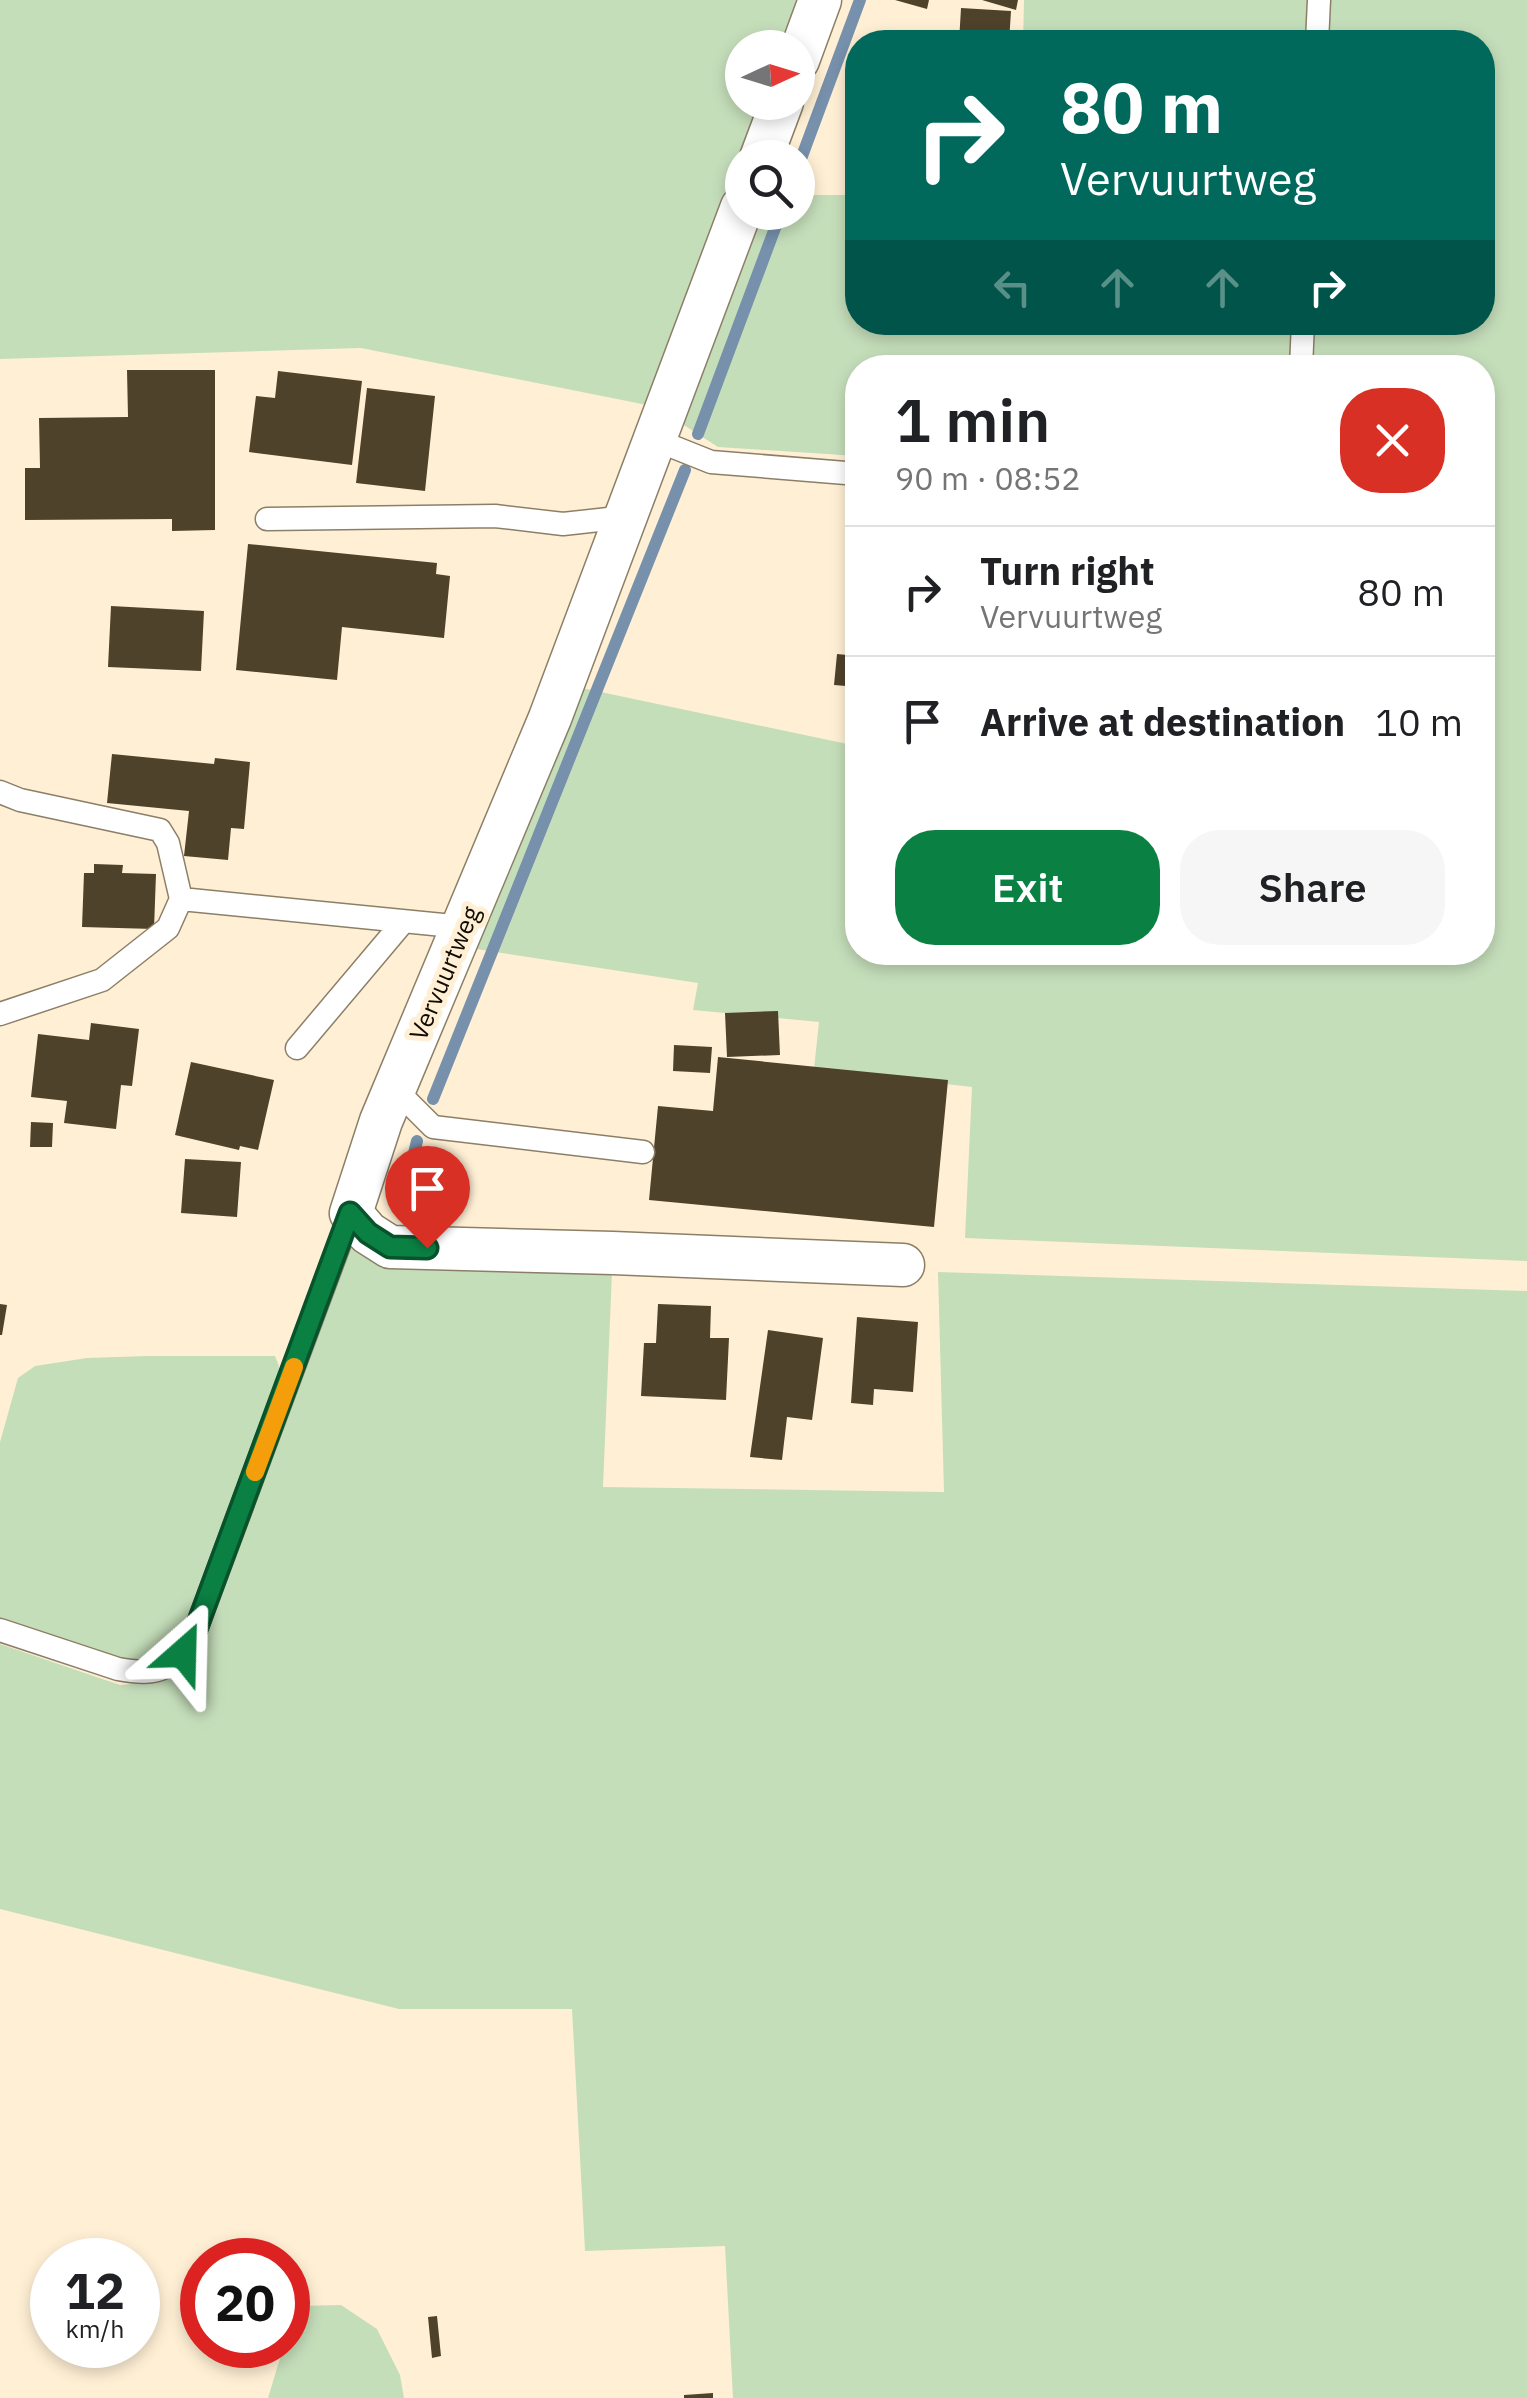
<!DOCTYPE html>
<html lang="en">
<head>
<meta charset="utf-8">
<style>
	:root { --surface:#fff; --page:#f6f6f6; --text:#202124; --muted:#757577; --line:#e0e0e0; --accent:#0b8043 }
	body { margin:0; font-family:"IBM Plex Sans",sans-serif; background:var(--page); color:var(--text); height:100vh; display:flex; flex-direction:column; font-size:38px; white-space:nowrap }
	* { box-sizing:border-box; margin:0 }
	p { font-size:32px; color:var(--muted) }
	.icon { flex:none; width:55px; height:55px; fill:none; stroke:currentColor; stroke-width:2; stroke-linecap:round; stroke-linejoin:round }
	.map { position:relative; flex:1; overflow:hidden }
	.side { position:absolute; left:845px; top:355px; width:650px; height:610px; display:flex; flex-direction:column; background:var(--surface); border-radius:40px; box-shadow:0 5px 15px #0003 }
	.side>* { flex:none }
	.top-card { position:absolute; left:845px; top:30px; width:650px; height:305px; border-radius:40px; box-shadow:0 5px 15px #0003; background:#00695c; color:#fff; overflow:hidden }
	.needle { width:65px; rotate:86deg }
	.fabs { position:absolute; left:725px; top:30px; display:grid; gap:20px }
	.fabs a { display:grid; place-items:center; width:90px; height:90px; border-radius:50%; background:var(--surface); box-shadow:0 5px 15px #0003; font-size:50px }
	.speed { position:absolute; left:30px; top:2238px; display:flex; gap:20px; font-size:50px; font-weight:700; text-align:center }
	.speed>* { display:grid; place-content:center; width:130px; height:130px; border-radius:50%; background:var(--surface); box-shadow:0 5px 15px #0003; line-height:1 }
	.speed small { font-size:25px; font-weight:400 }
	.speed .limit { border:15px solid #d22; background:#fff; color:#111 }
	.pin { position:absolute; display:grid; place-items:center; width:85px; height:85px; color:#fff; margin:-102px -42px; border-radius:50% 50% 50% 0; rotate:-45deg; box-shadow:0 0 10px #0007 }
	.pin .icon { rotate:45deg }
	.me { position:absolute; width:110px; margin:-55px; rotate:25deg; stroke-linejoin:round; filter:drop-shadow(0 0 8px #0008) }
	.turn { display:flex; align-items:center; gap:35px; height:210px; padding:0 50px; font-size:45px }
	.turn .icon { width:130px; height:130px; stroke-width:2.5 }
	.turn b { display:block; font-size:70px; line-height:85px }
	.lanes { display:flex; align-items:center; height:95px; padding:0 50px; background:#0003; justify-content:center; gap:50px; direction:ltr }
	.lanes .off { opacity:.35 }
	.round { display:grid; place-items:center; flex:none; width:105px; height:105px; border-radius:40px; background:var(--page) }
	.summary { display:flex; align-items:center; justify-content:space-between; height:170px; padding:0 50px }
	h1 { font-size:60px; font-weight:600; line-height:75px }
	.cta { display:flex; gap:20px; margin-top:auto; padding:20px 50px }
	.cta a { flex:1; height:115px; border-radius:40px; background:var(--accent); color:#fff; font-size:40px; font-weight:600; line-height:115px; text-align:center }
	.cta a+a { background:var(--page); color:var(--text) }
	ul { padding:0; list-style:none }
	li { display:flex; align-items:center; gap:30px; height:130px; padding:0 50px; border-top:2px solid var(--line) }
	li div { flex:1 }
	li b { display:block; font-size:38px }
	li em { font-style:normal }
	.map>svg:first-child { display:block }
	.green { fill:#c5deba }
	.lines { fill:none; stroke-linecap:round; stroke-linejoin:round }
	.stream { stroke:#7791ac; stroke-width:12 }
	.building { fill:#4e422b }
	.service-casing { stroke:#8c7f67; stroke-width:25 }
	.minor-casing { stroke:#8c7f67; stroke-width:45 }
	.service { stroke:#fff; stroke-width:22 }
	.minor { stroke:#fff; stroke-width:42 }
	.route-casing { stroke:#07532c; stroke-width:25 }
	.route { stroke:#0b8043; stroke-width:18 }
	.slow { stroke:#f59e0b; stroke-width:18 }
	.labels { text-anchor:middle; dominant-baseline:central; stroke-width:10; stroke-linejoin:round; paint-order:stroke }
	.street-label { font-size:25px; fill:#0f0b03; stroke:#fff0d5 }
</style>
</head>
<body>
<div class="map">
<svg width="1527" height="2398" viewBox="0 0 1527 2398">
	<rect width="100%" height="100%" fill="#fff0d5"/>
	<path class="green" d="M0,0h807l-17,47 -48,1v54l27,1 -27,55v17l-85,232 -296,-59 -361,11z
		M1024,0h503v1261l-562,-23 7,-151 -158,-18 5,-47 -126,-12 5,-27 -222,-34 106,-261 275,58 1,206h624v-584h-624l-1,88 -139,-9 -39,-25 82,-209 37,-1v-26l16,9h43l1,127h624v-280h-459z
		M353,1234l259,38 -9,215 341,5 -6,-220 589,19v1107h-794l-8,-152 -140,5 -13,-242h-173l-399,-100v-265l120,41 36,-3 37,-21z
		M148,1356h127l4,10 -1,9 -99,268c-10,10 -20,18 -34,20 -28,6 -113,-28 -145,-38v-183l18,-64 17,-12 52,-8z
		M341,2305l36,24 23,46 4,23h-136l16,-53h4v-11l8,-28z"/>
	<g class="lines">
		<path class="stream" d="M798,167l62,-167
			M698,434l83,-222
			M433,1099l252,-629
			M400,1211l17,-70"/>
	</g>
	<path class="building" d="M895,0h34l-2,9z
		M982,0h36l-2,10z
		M961,8l50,3 -2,31h-50z
		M127,370h88v160l-43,1v-12l-147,1v-52h15l-1,-50 89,-1z
		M278,371l84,10 -10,84 -103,-13 7,-56 19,2z
		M367,388l68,8 -10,95 -69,-8z
		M248,544l189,19 -1,11 14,2 -6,62 -102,-11 -5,53 -101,-10z
		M111,606l93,5 -3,60 -93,-4z
		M837,654l21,2v31l-24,-2z
		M112,754l102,10 1,-6 35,4 -6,67 -13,-1 -3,32 -44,-4 5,-45 -82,-8z
		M94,864l29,1 -1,8 34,1 -2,55 -72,-2 2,-54h10z
		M778,1011l2,44 -53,2 -2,-44z
		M91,1023l48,6 -7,57 -11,-1 -5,44 -52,-6 3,-22 -36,-4 7,-63 51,6z
		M674,1045l38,2 -2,26 -37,-2z
		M718,1057l230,23 -14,147 -285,-27 9,-94 55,5z
		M191,1062l83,18 -16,70 -18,-4 -1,4 -64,-15z
		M31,1122l22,1 -1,24h-22z
		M185,1159l56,3 -4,55 -56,-4z
		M0,1304l7,1 -5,30h-2z
		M658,1304l53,2 -1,32h19l-3,62 -85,-4 3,-53h12z
		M857,1317l61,5 -5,70 -39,-3 -1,16 -22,-2z
		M768,1330l55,8 -11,82 -25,-3 -5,43 -32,-3z
		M437,2316l4,40 -9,2 -4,-41z
		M713,2393v5h-29v-3z"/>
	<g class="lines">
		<g class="service-casing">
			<path id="service" d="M1317,42l2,-42
				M1301,368l2,-46
				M656,440l55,22 147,12
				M267,519l228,-3 68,8 63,-7
				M0,792l20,8 140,30 8,13 13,56 282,28
				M0,1014l102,-34 66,-52 13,-29
				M297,1048l107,-127
				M395,1089l38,38 210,25
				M0,1630l118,39c42,8 56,0 77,-37l156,-419"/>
		</g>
		<g class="minor-casing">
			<path id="minor" d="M798,60l22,-60
				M761,158l21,-56
				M742,207l-192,511 -169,403 -30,92 17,20 22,14 223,6 290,12"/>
		</g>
		<use href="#service" class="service"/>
		<use href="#minor" class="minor"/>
	</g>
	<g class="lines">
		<g class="route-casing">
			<path id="route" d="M183,1653l12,-21 155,-419 18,20 22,14 37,1"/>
		</g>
		<use href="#route" class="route"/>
		<path class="slow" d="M255,1472l39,-105"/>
	</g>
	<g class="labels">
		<g class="street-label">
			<text transform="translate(444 973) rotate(-67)">Vervuurtweg</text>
		</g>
	</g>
</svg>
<div class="fabs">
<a><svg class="needle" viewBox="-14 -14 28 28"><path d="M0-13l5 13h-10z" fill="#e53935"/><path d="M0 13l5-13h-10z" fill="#757577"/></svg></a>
<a><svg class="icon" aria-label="search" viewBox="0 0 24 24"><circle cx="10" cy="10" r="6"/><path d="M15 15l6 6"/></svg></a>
</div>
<div class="speed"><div>12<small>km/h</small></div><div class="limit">20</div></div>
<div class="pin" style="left:427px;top:1248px;background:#d93025"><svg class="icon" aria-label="arrive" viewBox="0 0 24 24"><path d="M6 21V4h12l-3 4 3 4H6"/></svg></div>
<svg class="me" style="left:183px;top:1653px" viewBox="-20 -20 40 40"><path d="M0-17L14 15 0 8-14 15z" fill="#0b8043" stroke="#fff" stroke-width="4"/></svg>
<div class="top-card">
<div class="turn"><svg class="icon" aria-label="right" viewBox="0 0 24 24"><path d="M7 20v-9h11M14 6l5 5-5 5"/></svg><div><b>80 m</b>Vervuurtweg</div></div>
<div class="lanes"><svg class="icon off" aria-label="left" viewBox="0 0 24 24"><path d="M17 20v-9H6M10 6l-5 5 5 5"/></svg><svg class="icon off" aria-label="ahead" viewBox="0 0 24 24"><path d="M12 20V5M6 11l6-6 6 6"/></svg><svg class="icon off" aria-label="ahead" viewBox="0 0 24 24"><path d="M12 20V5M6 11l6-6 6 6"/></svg><svg class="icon" aria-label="right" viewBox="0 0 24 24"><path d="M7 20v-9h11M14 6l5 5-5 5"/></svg></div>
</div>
<section class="side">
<div class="summary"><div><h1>1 min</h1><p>90 m · 08:52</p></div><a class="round" style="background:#d93025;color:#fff"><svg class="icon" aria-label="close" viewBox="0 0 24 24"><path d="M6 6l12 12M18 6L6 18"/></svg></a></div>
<ul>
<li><svg class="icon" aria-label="right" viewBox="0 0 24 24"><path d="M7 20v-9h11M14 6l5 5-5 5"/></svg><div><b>Turn right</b><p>Vervuurtweg</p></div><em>80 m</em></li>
<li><svg class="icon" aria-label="arrive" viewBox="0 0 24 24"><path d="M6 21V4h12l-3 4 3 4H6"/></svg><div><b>Arrive at destination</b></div><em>10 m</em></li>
</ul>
<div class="cta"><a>Exit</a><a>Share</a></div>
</section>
</div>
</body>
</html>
